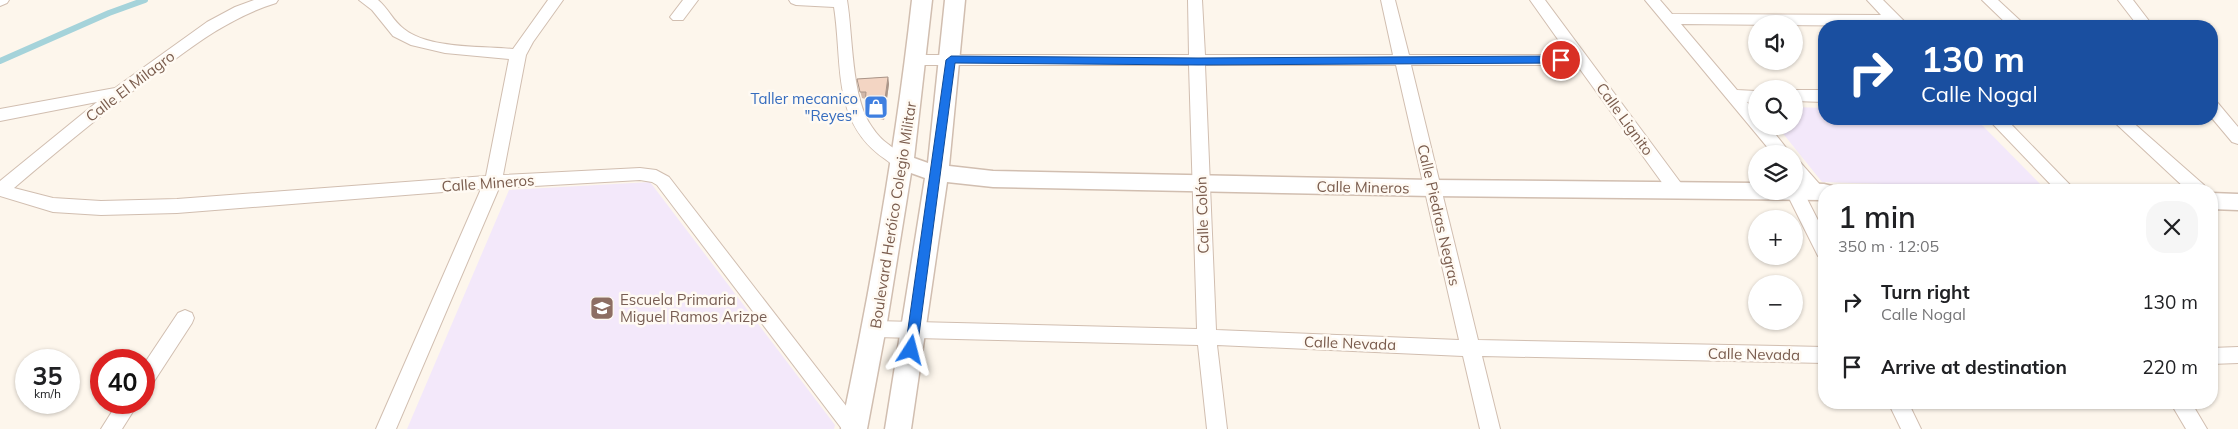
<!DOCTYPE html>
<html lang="en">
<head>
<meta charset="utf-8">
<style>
	:root { --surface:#fff; --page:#f6f6f6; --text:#202124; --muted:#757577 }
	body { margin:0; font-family:Mulish,sans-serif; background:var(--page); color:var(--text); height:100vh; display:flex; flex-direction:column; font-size:19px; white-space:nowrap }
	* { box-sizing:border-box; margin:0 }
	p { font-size:16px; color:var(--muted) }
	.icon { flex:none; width:28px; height:28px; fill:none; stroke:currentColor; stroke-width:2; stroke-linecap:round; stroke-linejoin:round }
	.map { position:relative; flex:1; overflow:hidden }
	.drawer { position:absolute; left:1818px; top:184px; width:400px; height:225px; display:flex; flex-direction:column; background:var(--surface); border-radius:20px; box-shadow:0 1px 4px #0004 }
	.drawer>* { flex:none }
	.hud { position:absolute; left:1818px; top:20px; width:400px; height:105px; border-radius:20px; box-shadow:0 1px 4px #0004; background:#1a4fa0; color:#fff; overflow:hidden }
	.tools { position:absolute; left:1748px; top:15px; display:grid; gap:10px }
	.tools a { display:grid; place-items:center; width:55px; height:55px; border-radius:50%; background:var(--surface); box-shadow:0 1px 4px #0004; font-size:25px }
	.speed { position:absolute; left:15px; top:349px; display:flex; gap:10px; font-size:25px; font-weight:700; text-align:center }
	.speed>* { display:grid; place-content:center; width:65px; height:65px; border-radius:50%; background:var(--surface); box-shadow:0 1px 4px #0004; line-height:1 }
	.speed small { font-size:12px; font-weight:400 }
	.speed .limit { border:8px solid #d22; background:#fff; color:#111 }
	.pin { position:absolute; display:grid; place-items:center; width:42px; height:42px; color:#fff; margin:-21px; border:2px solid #fff; border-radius:50%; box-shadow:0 1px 5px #0007 }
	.me { position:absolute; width:55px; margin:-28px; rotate:9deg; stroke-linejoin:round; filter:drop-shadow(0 0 4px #0008) }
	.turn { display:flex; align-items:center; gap:18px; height:105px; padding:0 20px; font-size:22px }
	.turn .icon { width:65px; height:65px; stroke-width:2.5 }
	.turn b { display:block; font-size:35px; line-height:42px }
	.round { display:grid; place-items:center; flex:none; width:52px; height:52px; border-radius:20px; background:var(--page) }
	.overview { display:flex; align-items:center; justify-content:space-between; height:85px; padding:0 20px }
	h1 { font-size:30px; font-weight:600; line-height:38px }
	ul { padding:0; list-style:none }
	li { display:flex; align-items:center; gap:15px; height:65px; padding:0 20px }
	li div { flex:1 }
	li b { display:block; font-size:19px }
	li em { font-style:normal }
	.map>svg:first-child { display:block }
	.education { fill:#f3e8fa }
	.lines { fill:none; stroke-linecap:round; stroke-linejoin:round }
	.stream { stroke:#a5d3da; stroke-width:6 }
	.minor-casing { stroke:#d1beb0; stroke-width:2 }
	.tertiary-casing { stroke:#d1beb0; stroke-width:3 }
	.minor { fill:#fff; fill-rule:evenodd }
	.tertiary { fill:#fff; fill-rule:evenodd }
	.wall { fill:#d1b7a8 }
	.shaded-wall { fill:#aa9588 }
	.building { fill:#f3d5c3; stroke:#aa9588 }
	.route { fill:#1a73e8; stroke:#114b97 }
	.labels { text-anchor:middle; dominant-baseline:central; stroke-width:5; stroke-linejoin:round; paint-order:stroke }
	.street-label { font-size:15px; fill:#7a5c4d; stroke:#fffaf3 }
	.shop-label { font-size:15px; fill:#366cbe; stroke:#fffaf3; text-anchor:end }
	.education-label { font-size:15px; fill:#785e54; stroke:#fffaf3; text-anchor:start }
</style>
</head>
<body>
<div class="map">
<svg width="2238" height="429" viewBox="0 0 2238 429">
	<rect width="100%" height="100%" fill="#fdf6ec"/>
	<path class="education" d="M1794,107l30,1v11h152l69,70 -223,-7 -45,-56h17z
		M650,182l185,243 -1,4h-427l102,-239z"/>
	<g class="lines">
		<path class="stream" d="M0,61l109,-48 36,-13"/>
		<g class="minor-casing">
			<path id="minor" d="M0,0h9l-2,3 -7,3z
				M254,0h24l-2,3c-45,14 -81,41 -118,69 -50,37 -97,76 -144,116l39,10 48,3 76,-2 309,-23 23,-117 -64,-6 -34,-8 -18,-9 -21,-26 -13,-10h19c10,8 15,21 26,29 25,20 78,17 109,20l35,-49h15l-30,42 -7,13 -23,120 137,-7 16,2 13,7 195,252h-22l-185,-244 -5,-3 -12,-2 -141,8 -103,241h-20l105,-240 -304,24 -76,2 -48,-3 -53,-16v-15l97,-79 -97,19v-12l115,-21 92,-66 28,-15z
				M683,0h15l-15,20h-10l-3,-3z
				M789,0h58c6,35 4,99 25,127 4,6 10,13 16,17 7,6 18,10 23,19l-2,4c-10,3 -16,-2 -24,-8 -54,-37 -42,-95 -51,-152l-38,-2 -5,-2z
				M1188,0h14l3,55h188l-12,-55h14l14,55h160l-39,-55h15l141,190 -3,5 -6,1 -6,-1 -94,-130h-166l67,275 346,7v16l-342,-7 18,73h-20l-17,-73 -246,-11 10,84h-20l-9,-84 -323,-8 -7,-3 -2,-5 2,-5 7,-3 322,8 -8,-264h-273l-6,-1 -2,-4 2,-4 6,-1h273zM1205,65h191l63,275 -243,-10z
				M1645,0h15l12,14 209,1 -14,-15h16l24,24 -2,2h-13l-211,-2 56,66 19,1v10l-9,1 9,10v14h13l22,28h-18z
				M1982,0h16l28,26h-17z
				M2118,0h15l20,26h-15z
				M1794,90h30v12l-30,-1z
				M2211,100l6,2 21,25v17l-6,-2 -21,-25z
				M1988,119h18l69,71h-19z
				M2111,119h18l75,66 3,5h-20z
				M1794,160l6,2 22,25 2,3 -2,7c-14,4 -20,-10 -28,-20z
				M1794,186l7,1 23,45v26l-6,-2 -32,-64 8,-1z
				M185,310l7,3 2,5 -2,5 -41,63 -7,2v-24l34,-51z
				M2238,347v16l-27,1v-16z
				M118,402h21l-17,27h-21z
				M1888,402h20l13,27h-20z
				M2170,402h21l16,27h-21z"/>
		</g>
		<g class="tertiary-casing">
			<path id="tertiary" d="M912,0h20l-18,158 14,5 17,-163h20l-16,166 44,5 439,9 324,3v8h38v-8l30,1 8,2 2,4h-10v10l-392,-4 -439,-9 -46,-5 -36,247h-26l40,-251 -14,-5 -24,149 -20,107h-26c30,-142 55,-285 71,-429z
				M2211,193l27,1v16l-27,-1z"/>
		</g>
		<use href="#minor" class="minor"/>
		<use href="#tertiary" class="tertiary"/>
	</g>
	<path class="wall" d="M888,77l1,7 -5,36 -16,-4 -3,-11v-6l-3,-1 -5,-19z"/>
	<path class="shaded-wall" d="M888,77l1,7 -5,36 -1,-7z"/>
	<path class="building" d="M888,77l-5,36 -16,-4 -2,-4 1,-13h-6l-3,-13z"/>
	<path class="route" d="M951,56l247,2 363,-2 5,4 -5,3 -363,2 -243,-2 -38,287 -2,4h-9l-1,-4 41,-290z"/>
	<defs>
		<g id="shop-square" transform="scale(1.25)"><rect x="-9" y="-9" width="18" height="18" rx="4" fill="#3f7fe0" stroke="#fffaf3"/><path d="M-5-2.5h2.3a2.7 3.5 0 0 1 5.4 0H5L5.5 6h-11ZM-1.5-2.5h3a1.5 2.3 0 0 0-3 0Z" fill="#fff"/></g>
		<g id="school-square" transform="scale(1.25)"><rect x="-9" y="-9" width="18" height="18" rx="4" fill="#8d6e63" stroke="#fffaf3"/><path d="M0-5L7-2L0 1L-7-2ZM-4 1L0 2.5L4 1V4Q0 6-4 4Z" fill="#fff"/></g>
	</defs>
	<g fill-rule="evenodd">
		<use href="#shop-square" x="876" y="107"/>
		<use href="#school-square" x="602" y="308"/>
	</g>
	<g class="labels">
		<g class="street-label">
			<text transform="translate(130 86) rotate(-37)">Calle El Milagro</text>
			<text transform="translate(1625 119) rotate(54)">Calle Lignito</text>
			<text transform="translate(488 183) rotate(-4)">Calle Mineros</text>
			<text transform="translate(1363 187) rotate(1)">Calle Mineros</text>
			<text transform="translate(893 215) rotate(-81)">Boulevard Heróico Colegio Militar</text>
			<text transform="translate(1202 215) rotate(-92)">Calle Colón</text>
			<text transform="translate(1439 215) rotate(77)">Calle Piedras Negras</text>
			<text transform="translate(1350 343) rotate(2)">Calle Nevada</text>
			<text transform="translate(1754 354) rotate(1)">Calle Nevada</text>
		</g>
		<g class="shop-label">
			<text x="858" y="98">Taller mecanico<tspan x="858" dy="17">"Reyes"</tspan></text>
		</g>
		<g class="education-label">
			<text x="620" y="299">Escuela Primaria<tspan x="620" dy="17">Miguel Ramos Arizpe</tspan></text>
		</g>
	</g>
</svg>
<div class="tools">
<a><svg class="icon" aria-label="sound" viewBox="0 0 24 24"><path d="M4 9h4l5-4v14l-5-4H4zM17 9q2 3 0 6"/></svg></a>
<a><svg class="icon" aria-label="search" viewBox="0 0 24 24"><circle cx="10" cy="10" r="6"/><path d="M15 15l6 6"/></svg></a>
<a><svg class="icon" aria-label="layers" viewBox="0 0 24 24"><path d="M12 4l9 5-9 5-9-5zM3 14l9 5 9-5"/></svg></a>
<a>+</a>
<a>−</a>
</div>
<div class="speed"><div>35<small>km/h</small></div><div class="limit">40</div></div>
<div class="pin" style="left:1561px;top:60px;background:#d93025"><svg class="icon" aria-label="arrive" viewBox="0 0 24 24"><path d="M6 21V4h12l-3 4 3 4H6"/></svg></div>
<svg class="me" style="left:911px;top:350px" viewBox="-20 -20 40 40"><path d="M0-17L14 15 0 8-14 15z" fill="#1a73e8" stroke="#fff" stroke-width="4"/></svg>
<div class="hud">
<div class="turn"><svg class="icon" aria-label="right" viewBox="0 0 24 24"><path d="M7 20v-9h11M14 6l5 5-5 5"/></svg><div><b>130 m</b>Calle Nogal</div></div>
</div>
<section class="drawer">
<div class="overview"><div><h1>1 min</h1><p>350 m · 12:05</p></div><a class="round"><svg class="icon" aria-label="close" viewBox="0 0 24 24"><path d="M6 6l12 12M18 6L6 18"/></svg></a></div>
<ul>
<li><svg class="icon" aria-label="right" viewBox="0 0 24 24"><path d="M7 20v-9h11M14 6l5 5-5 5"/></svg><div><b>Turn right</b><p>Calle Nogal</p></div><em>130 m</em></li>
<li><svg class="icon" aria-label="arrive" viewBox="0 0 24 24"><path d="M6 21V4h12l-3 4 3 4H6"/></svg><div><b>Arrive at destination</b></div><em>220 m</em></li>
</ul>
</section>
</div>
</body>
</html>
